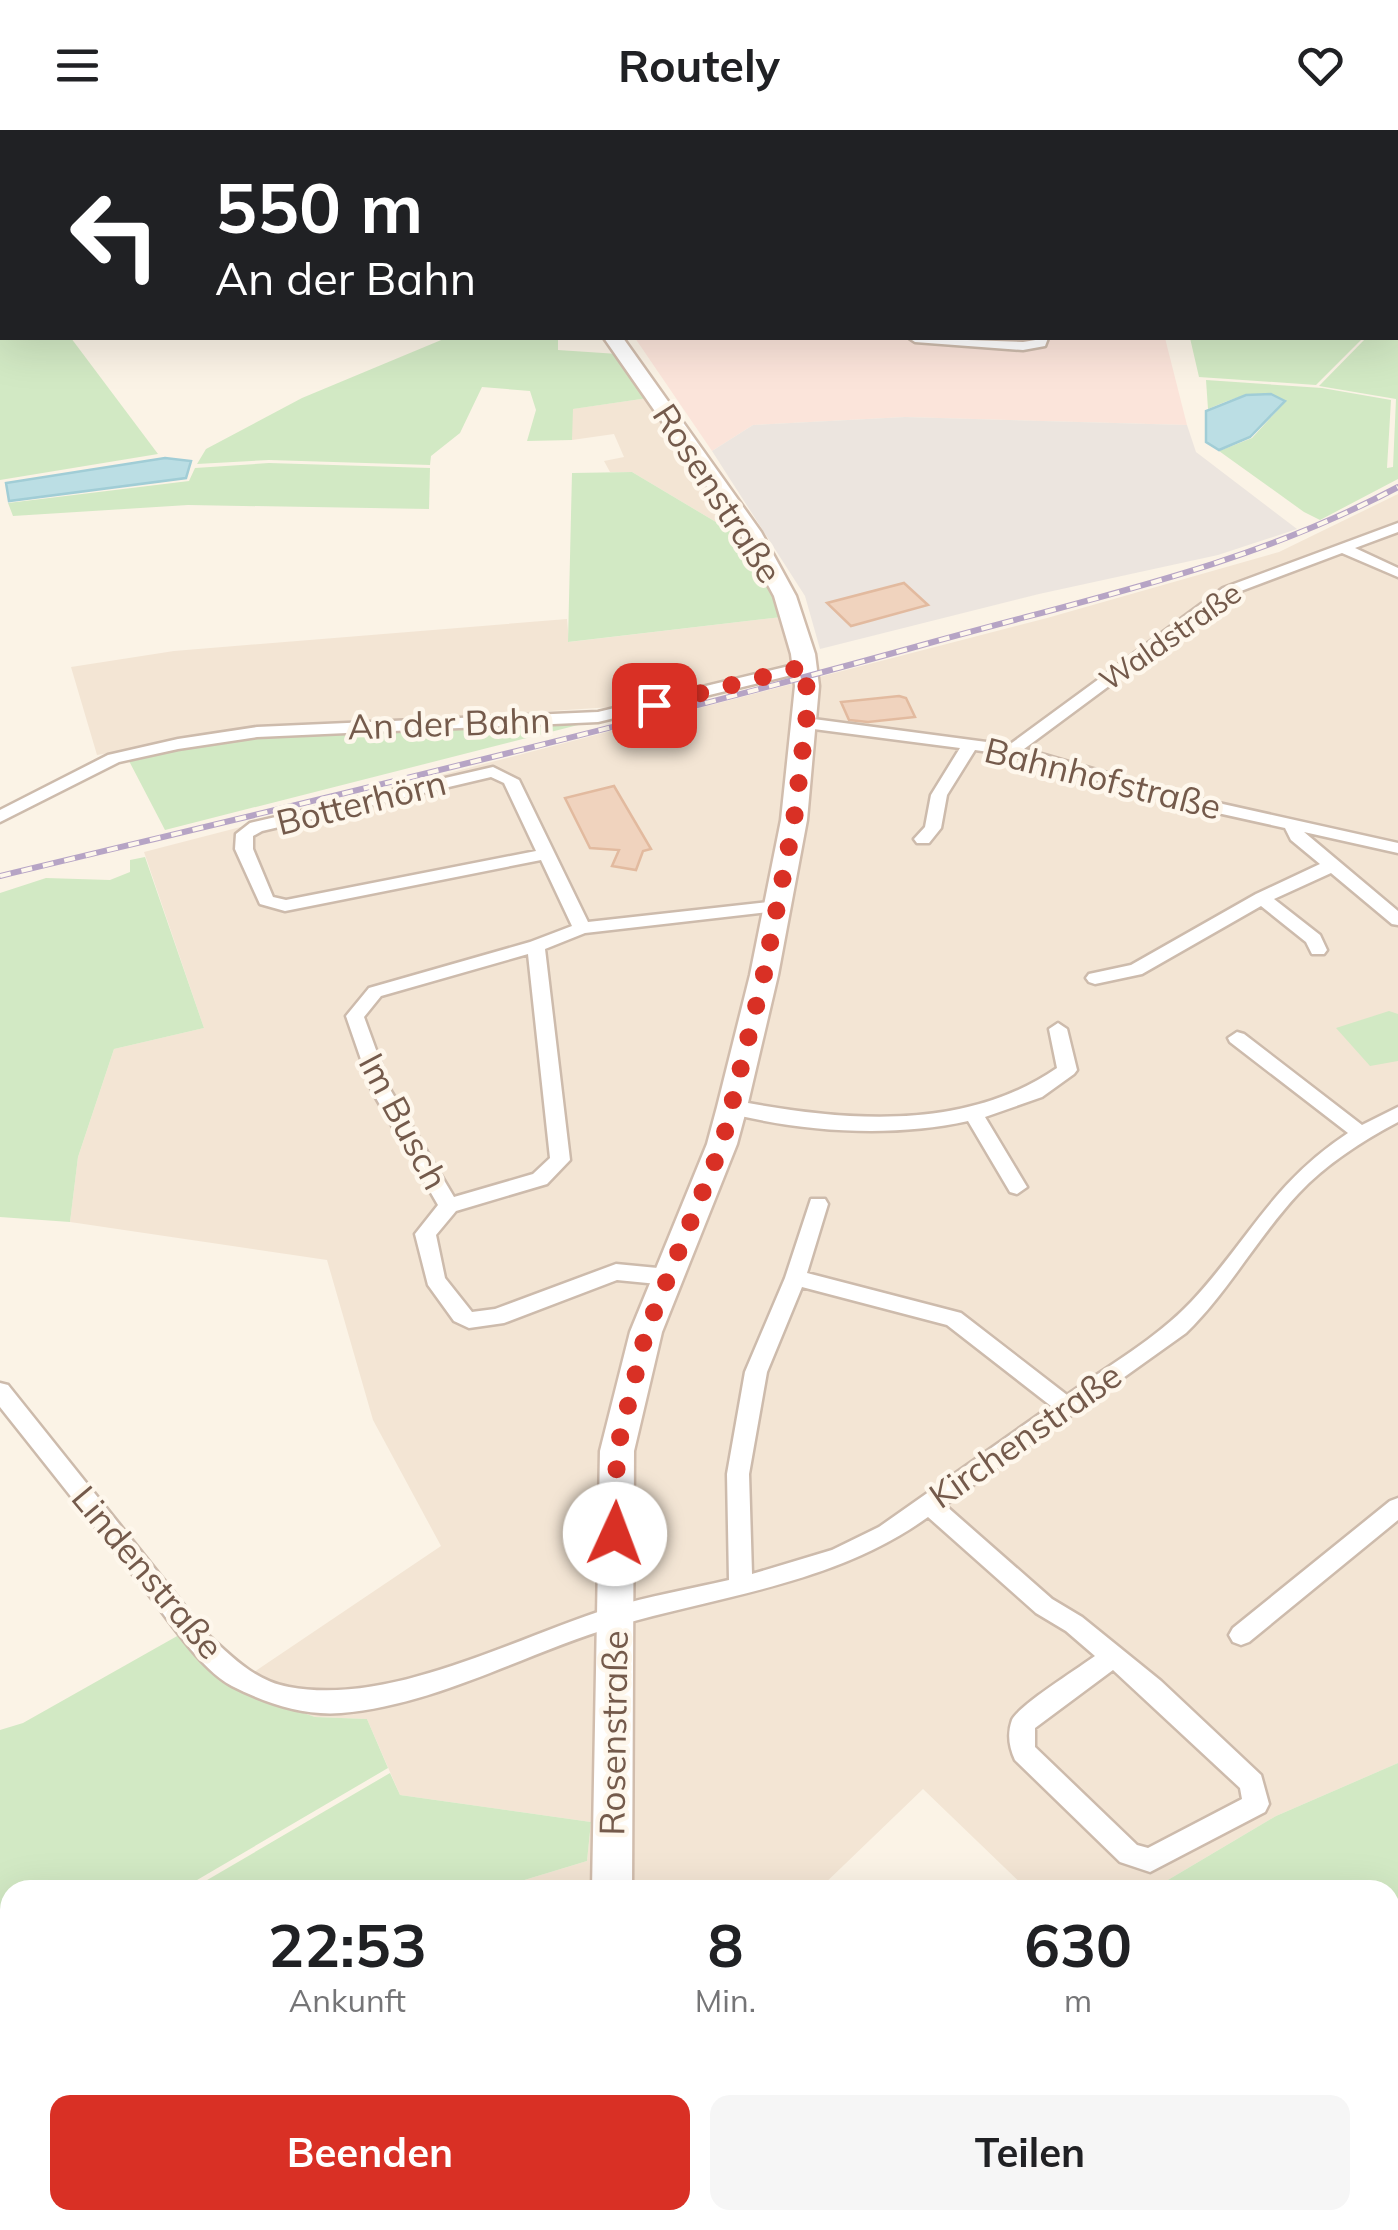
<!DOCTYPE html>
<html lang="de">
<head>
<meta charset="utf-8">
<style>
	:root { --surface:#fff; --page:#f6f6f6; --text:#202124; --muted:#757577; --accent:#d93025 }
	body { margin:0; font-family:Mulish,sans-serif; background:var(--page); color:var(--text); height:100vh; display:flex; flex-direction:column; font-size:38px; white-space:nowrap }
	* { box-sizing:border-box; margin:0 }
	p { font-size:32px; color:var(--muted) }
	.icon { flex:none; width:55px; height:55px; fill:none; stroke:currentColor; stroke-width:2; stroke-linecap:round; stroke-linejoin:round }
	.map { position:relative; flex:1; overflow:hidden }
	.panel { position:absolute; left:0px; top:1750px; width:1400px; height:350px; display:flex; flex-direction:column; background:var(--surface); border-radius:30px 30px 0 0; box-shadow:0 10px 40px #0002 }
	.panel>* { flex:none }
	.banner { position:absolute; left:0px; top:0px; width:1400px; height:210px; box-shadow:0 10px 40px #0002; background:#202124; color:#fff; overflow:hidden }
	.pin { position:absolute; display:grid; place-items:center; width:85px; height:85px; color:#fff; margin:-42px; border-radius:20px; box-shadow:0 5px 15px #0006 }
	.me { position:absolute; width:110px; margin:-55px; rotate:2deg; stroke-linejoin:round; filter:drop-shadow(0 0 8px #0008) }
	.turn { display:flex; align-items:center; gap:35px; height:210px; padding:0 50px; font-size:45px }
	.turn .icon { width:130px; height:130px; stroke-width:2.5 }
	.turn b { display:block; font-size:70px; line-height:85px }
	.eta { display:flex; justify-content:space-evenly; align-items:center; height:170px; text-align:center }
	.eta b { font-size:60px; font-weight:700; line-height:70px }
	.cta { display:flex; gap:20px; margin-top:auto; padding:20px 50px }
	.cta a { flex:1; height:115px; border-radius:20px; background:var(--accent); color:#fff; font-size:40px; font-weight:700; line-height:115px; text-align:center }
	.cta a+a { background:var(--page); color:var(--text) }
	header { display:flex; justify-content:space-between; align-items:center; height:130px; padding:0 50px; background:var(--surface); font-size:45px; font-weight:700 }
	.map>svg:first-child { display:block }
	.residential { fill:#f3e5d4 }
	.commercial { fill:#fbe4da }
	.industrial { fill:#ece5df }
	.green { fill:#d2e9c4 }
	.water { fill:#bbdee4; stroke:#a1cdd6; stroke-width:2.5 }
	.building { fill:#f0d3be; stroke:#e2ba9f; stroke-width:2.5 }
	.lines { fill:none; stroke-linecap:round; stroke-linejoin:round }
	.minor-casing { stroke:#cdbbac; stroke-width:5 }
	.secondary-casing { stroke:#d1bdad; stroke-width:5 }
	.minor { fill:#fff; fill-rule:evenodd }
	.secondary { fill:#fff; fill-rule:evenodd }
	.rail-casing { stroke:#b6a4c5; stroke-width:6 }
	.rail { stroke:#fef7ec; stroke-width:4; stroke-dasharray:11; stroke-linecap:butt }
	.route { stroke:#d93025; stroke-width:18; stroke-dasharray:0 32.4 }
	.labels { text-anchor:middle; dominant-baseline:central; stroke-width:9; stroke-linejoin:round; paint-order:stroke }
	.far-street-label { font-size:30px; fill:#745a4b; stroke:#fef7ec }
	.street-label { font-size:35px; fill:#745a4b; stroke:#fef7ec }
</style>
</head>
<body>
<header><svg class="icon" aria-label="menu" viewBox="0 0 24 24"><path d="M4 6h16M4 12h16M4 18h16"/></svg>Routely<svg class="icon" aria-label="heart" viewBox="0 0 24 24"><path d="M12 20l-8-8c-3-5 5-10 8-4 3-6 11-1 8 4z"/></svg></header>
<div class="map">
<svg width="1398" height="2100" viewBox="0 0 1398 2100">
	<rect width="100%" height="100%" fill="#fbf3e6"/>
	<path class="residential" d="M648,268l90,132 -7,1 -99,-59h-22l-6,-11 20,-4 -10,-23 -42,6v-31z
		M1398,364v1269l-122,53 -125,74h-123l-105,-101 -105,101h-326l95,-29 4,-39 -191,-27 -33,-76 -52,-2 -79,-28 21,-19 184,-124 -68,-126 -46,-160 -257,-38 8,-65 36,-108 90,-21 -60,-176 903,-234 232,-66z
		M782,487l12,47 -166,42 -399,26 -132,23 -26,-88 103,-16 393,-32 2,23z
		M1398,2054v46h-106l-17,-10h115v-34z"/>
	<path class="commercial" d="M635,208h530l22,87 -282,-8 -152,8 -41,26z"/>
	<path class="industrial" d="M905,287l282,8 9,27 101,77 -79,26 -179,39 -219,55 -15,-53 -93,-145 41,-26z"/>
	<path class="green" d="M0,173l2,35h69l87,116 -158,26z
		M1398,189v160l-78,41 -16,-8 -85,-61 33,-13 34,-37c-28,-15 -51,-3 -78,8l-2,-29 116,8 69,12 -4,68 6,-1 3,-68 -77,-13 47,-48h32z
		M446,208h112v12l60,4 30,44 -75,11 -1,31 -45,1 9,-31 -6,-19 -48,-4 -22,46 -29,23 -1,9 -161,-5 -72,4 9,-15 96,-51z
		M1190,208h173l-47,47 -117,-8z
		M269,333l161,5 -1,41 -241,-4 -175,11 -5,-13 181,-22 6,-13z
		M632,342l99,59 7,-1 38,66 6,21 -214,25 4,-169z
		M586,593l-421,107 -37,-71 127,-21z
		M145,727l59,171 -90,21 -36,108 -8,65 -70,-5v-324l46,-15 64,2 20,-8v-12z
		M1389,881l9,3v47l-28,5 -34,-38z
		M179,1505l57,54 79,28 52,2 21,49 -208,122h-170v94l-10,5v-259l23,-7z
		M1398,1633v421l-8,2v-296h-239l125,-74z
		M390,1643l10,22 191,27 -4,39 -95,29h-302z
		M10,1859v231h419l-13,10h-416v-236z
		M1035,2090h233l-29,10h-213z"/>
	<path class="water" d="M1271,264l14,7 -35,36 -31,13 -13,-8v-31l40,-16z
		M165,328l26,3 -5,17 -177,23 -3,-18z"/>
	<path class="building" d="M904,453l24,22 -77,21 -24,-23z
		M899,566l7,2 9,19 -47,5 -19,-2 -8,-18z
		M614,656l37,63 -8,2 -7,19 -24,-4 7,-16 -29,-2 -25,-50z"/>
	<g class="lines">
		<g class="minor-casing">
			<path id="minor" d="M369,0h11v1l-10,1z
				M909,208l114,4 25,-4 -3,8 -22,4 -108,-8z
				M1398,393v9l-43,16 43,20v9l-56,-24 -109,41 -209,155 163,47 211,47v10l-94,-21 94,79v14l-6,-1 -61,-51 -57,26 46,36 7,15 -3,4h-12l-6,-12 -45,-36 -119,68 -47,10 -6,-2 -3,-4 3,-4 42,-9 125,-71 64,-30 -29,-24 -6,-12 -108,-24 -167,-49 -35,-5 -28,45 -6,33 -12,15h-12l-3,-4 11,-12 6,-32 29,-47 -154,-20 -8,-5 8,-5 203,27 214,-157z
				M806,532l8,5 -2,3 -214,52 -341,15 -79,12 -59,13 -119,60v-12l108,-55 70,-16 79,-12 341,-15z
				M493,637l26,13 69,142 189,-21 9,5 -9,5 -192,22 -40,16 25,211 -23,24 -91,27 -20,24 9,43 27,34 23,-3 121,-45 52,5 7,3 3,5 -3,5 -7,3 -51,-5 -113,43 -35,5 -15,-7 -26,-36 -13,-51 23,-29 -66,-114 -26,-75 23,-28 161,-46 42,-16 -31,-66 -256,51 -25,-7 -25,-55 1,-15 14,-11zM491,647l13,6 32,68 -250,49 -13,-3 -20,-48v-13l9,-5zM528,824l22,204 -17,16 -79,23 -63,-106 -27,-74 17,-21z
				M1058,893l9,6 10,41 -3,4 -32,23 -57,20 42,70 -10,7 -7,-2 -42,-71c-77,17 -167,11 -243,-9l-3,-5 10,-7c108,21 231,33 325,-32l-8,-39z
				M1237,902l7,2 118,91 36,-18v15c-36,19 -72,42 -100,72 -41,44 -69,97 -112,139l-241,172 107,94 30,18 79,64 100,94 8,29 -4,8 -115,60 -30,-10 -105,-102c-6,-13 -8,-26 -3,-40 6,-14 68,-53 83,-64l-29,-25 -30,-18 -108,-96c-93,67 -205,78 -312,109 -91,27 -179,79 -275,87 -37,3 -76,-10 -109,-27 -32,-17 -63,-66 -86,-95 -49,-61 -97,-123 -146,-184v-24l8,2 199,249c25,23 48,47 82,53 101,19 224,-48 321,-79 39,-12 80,-19 119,-28l-2,-106 18,-102 40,-94 26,-79h14l3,5 -21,69 154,40 106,82c41,-29 89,-56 124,-93 58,-62 81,-119 157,-169l-118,-91 -2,-4zM802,1157l145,38 104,81 -172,121 -47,23 -80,24 -3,-100 18,-102zM1113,1540l127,118 2,11 -94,49 -11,-3 -102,-98v-19z
				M1398,1368v22l-149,122 -8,3 -8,-3 -4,-7 4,-7 157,-127z"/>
		</g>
		<g class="secondary-casing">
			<path id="secondary" d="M470,0h17l1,2h-16z
				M604,208h19l138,194 35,64 19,58 4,32 -12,134 -29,155 -31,132 -10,37 -75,188 -28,119 -2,439h-40l8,-439 30,-119 77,-188 10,-37 33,-132 31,-155 14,-134 -4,-32 -17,-58 -35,-64z
				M620,2090h44l1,10h-44z"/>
		</g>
		<use href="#minor" class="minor"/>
		<use href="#secondary" class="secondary"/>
		<g class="rail-casing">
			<path id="rail" d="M0,746c312,-75 624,-148 933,-234 158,-44 319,-77 465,-155"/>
		</g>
		<use href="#rail" class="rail"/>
	</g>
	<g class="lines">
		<path class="route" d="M615,1404l2,-84 29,-118 76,-188 42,-170 30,-154 13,-106 -1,-48 -152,39"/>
	</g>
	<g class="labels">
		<g class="far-street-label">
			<text transform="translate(1170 506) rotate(-35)">Waldstraße</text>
		</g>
		<g class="street-label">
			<text transform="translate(718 363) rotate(57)">Rosenstraße</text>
			<text transform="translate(449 593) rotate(-2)">An der Bahn</text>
			<text transform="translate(1103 648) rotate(14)">Bahnhofstraße</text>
			<text transform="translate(361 672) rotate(-14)">Botterhörn</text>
			<text transform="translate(404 991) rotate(62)">Im Busch</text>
			<text transform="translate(1025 1305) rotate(-35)">Kirchenstraße</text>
			<text transform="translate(148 1442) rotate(50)">Lindenstraße</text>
			<text transform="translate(613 1603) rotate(-89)">Rosenstraße</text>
		</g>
	</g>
</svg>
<div class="pin" style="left:654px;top:575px;background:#d93025"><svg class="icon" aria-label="arrive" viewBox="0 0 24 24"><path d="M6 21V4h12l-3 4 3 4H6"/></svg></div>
<svg class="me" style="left:615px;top:1404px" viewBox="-20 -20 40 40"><circle r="19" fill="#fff"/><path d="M0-13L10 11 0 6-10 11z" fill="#d93025"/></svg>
<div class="banner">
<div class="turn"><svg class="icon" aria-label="left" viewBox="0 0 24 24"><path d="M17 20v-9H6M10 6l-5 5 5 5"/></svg><div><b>550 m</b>An der Bahn</div></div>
</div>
<section class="panel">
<div class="eta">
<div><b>22:53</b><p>Ankunft</p></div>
<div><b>8</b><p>Min.</p></div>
<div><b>630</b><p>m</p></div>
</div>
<div class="cta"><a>Beenden</a><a>Teilen</a></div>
</section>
</div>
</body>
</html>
